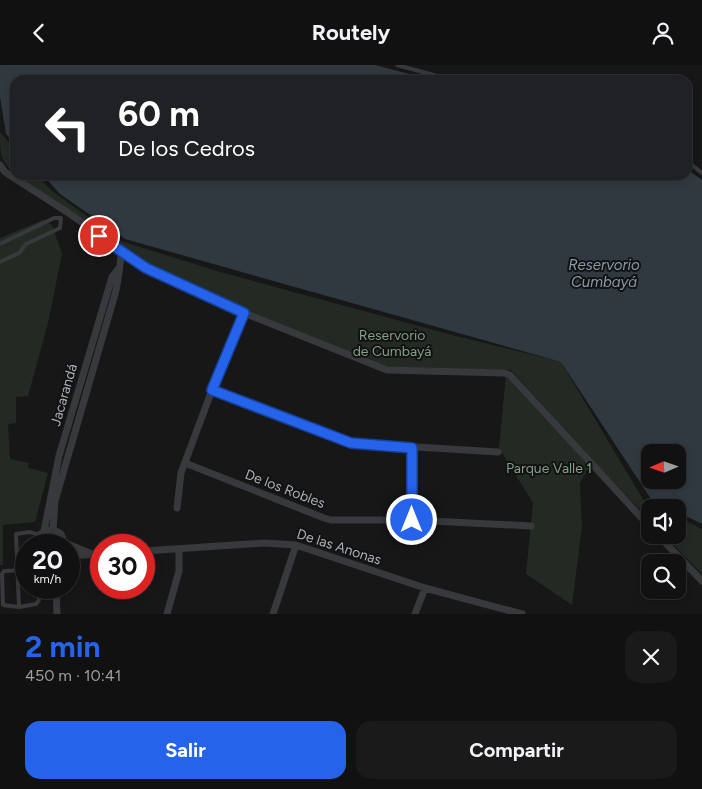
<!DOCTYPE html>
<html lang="es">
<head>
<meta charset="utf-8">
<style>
	:root { --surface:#111112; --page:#1a1a1b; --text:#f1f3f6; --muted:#9c9d9f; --line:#303132; --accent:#2563eb }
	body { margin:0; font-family:Figtree,sans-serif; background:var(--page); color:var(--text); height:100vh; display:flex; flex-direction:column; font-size:19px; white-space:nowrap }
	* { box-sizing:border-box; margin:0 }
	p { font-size:16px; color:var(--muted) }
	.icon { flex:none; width:28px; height:28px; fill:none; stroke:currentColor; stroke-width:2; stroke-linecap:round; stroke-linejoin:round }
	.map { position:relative; height:549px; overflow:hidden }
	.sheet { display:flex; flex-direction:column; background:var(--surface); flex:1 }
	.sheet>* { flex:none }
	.banner { position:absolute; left:10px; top:10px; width:682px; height:105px; border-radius:15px; box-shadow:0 2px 8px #0003,0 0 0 1px var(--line); background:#202124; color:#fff; overflow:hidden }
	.needle { width:32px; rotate:268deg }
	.tools { position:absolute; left:641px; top:379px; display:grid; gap:10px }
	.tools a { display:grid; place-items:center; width:45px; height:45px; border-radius:10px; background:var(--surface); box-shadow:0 2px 8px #0003,0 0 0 1px var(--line); font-size:25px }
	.speed { position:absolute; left:15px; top:469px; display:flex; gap:10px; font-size:25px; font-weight:700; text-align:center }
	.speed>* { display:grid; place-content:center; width:65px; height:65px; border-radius:50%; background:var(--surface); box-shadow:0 2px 8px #0003,0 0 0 1px var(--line); line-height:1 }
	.speed small { font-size:12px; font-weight:400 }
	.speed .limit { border:8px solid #d22; background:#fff; color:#111 }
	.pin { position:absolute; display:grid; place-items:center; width:42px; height:42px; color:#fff; margin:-21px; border:2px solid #fff; border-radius:50%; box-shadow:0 1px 5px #0007 }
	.me { position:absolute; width:55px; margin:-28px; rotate:0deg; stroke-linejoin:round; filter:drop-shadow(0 0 4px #0008) }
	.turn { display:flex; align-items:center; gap:18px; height:105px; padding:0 25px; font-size:22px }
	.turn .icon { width:65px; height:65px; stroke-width:2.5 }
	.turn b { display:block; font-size:35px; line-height:42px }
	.round { display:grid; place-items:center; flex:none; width:52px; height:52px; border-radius:15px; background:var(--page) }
	.summary { display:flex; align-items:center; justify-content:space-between; height:85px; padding:0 25px }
	h1 { font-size:30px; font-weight:700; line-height:38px; color:var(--accent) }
	.button { display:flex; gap:10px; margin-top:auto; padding:10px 25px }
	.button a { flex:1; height:58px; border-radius:15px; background:var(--accent); color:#fff; font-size:20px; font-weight:700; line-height:58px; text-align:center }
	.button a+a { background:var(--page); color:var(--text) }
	header { display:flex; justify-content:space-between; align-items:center; height:65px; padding:0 25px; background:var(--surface); font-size:22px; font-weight:700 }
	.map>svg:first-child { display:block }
	.green { fill:#232a24 }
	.water { fill:#313940; fill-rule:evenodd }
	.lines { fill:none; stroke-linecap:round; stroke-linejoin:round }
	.service { stroke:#38393d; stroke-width:4 }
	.minor { stroke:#38393d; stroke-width:7 }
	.route-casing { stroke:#184099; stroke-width:12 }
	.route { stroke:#2563eb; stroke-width:9 }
	.labels { text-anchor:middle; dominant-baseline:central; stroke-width:4; stroke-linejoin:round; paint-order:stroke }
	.park-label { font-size:14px; fill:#839f85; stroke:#121213 }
	.street-label { font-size:14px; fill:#aaaeb7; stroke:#121213 }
	.water-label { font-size:15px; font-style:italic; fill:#859bae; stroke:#121213 }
</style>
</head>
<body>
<header><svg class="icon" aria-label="back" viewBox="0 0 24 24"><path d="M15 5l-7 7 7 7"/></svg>Routely<svg class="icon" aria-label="person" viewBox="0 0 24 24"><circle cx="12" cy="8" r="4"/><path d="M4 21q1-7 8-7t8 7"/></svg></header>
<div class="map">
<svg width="702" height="549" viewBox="0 0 702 549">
	<rect width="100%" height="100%" fill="#171718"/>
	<path class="green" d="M0,67l15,17v26c-15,-15 -15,-21 -15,-43z
		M15,110h22l15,16 69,50 99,31 232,63 109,27 83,139 13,6h-7v13l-54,-56 -85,-94 -125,-3 -205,-77 -83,-51z
		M43,155l9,5 10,29 -14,69 -20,73 -12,1v26l-8,1 2,35 19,4 -1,5 20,5 -13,49 -32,3v40h-3v-327z
		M506,310l84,90 -10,18 2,44 -10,78 -46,-31 7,-71 -34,-55z
		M678,452l24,12v45l-38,-39h14z"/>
	<path class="water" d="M0,0h375l57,15h-417v64l-9,-10 -6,-37z
		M688,105l14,10v344l-24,-12v-5h-10l-17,-8 -90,-137 -436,-123 -65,-45 -17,-19h645zM650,388h28v27h-28z"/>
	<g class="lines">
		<path class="service" d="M397,0l55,15
			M688,97l14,11
			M0,179l54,-26h7l-1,10 -34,16 -7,9 -19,9
			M17,495l2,47
			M26,495h-9l-1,-26 14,-2 9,3
			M26,505l-22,1 -2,3 1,31 16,2 17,-3 3,-4v-13"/>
		<path class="minor" d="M0,100l5,7 62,40 80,56 97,45 143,57 117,3 6,2 140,152
			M212,325l139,53 147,9
			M412,383v72
			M185,398l139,55 7,2h81l119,6
			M177,443l4,-35 31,-83 32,-77
			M53,465l2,-29 60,-207c4,-14 4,-28 7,-42
			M44,466l15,-75 53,-179 6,-8
			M658,470l44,46
			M65,478l27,11
			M36,480l3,-10c8,-6 14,-7 22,-1l4,11
			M144,486l120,-8 32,2 129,43 97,26
			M69,491l32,-2
			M56,522l1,27
			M167,549l12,-43v-22
			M273,549l23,-69
			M415,549l10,-26"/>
	</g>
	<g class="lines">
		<g class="route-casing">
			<path id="route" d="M99,171l47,32 98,45 -32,77 139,53 61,5v72"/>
		</g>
		<use href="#route" class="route"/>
	</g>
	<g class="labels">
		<g class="park-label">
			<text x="392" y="270">Reservorio<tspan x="392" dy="16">de Cumbayá</tspan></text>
			<text x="549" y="403">Parque Valle 1</text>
		</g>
		<g class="street-label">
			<text transform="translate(64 330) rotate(-74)">Jacarandá</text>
			<text transform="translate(285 424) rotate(21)">De los Robles</text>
			<text transform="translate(339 482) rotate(18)">De las Anonas</text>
		</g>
		<g class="water-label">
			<text x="604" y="200">Reservorio<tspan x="604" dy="17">Cumbayá</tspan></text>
		</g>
	</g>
</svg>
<div class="tools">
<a><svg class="needle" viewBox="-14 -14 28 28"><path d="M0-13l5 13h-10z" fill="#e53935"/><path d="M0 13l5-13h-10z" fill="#9c9d9f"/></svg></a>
<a><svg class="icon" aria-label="sound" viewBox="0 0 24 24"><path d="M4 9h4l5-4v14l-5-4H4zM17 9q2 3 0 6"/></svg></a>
<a><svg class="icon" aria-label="search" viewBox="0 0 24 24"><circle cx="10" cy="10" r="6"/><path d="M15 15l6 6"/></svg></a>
</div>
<div class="speed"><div>20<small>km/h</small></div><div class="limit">30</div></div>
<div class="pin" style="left:99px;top:171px;background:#d93025"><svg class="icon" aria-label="arrive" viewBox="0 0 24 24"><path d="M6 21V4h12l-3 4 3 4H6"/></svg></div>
<svg class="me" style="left:412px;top:455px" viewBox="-20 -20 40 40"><circle r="17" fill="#2563eb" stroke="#fff" stroke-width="3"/><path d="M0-11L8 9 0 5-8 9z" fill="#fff"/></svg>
<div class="banner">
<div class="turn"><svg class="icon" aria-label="left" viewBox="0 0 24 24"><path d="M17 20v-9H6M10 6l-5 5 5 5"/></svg><div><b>60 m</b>De los Cedros</div></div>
</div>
</div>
<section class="sheet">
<div class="summary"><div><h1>2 min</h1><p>450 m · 10:41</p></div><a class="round"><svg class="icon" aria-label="close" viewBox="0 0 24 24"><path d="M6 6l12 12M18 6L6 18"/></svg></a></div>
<div class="button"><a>Salir</a><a>Compartir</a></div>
</section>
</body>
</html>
